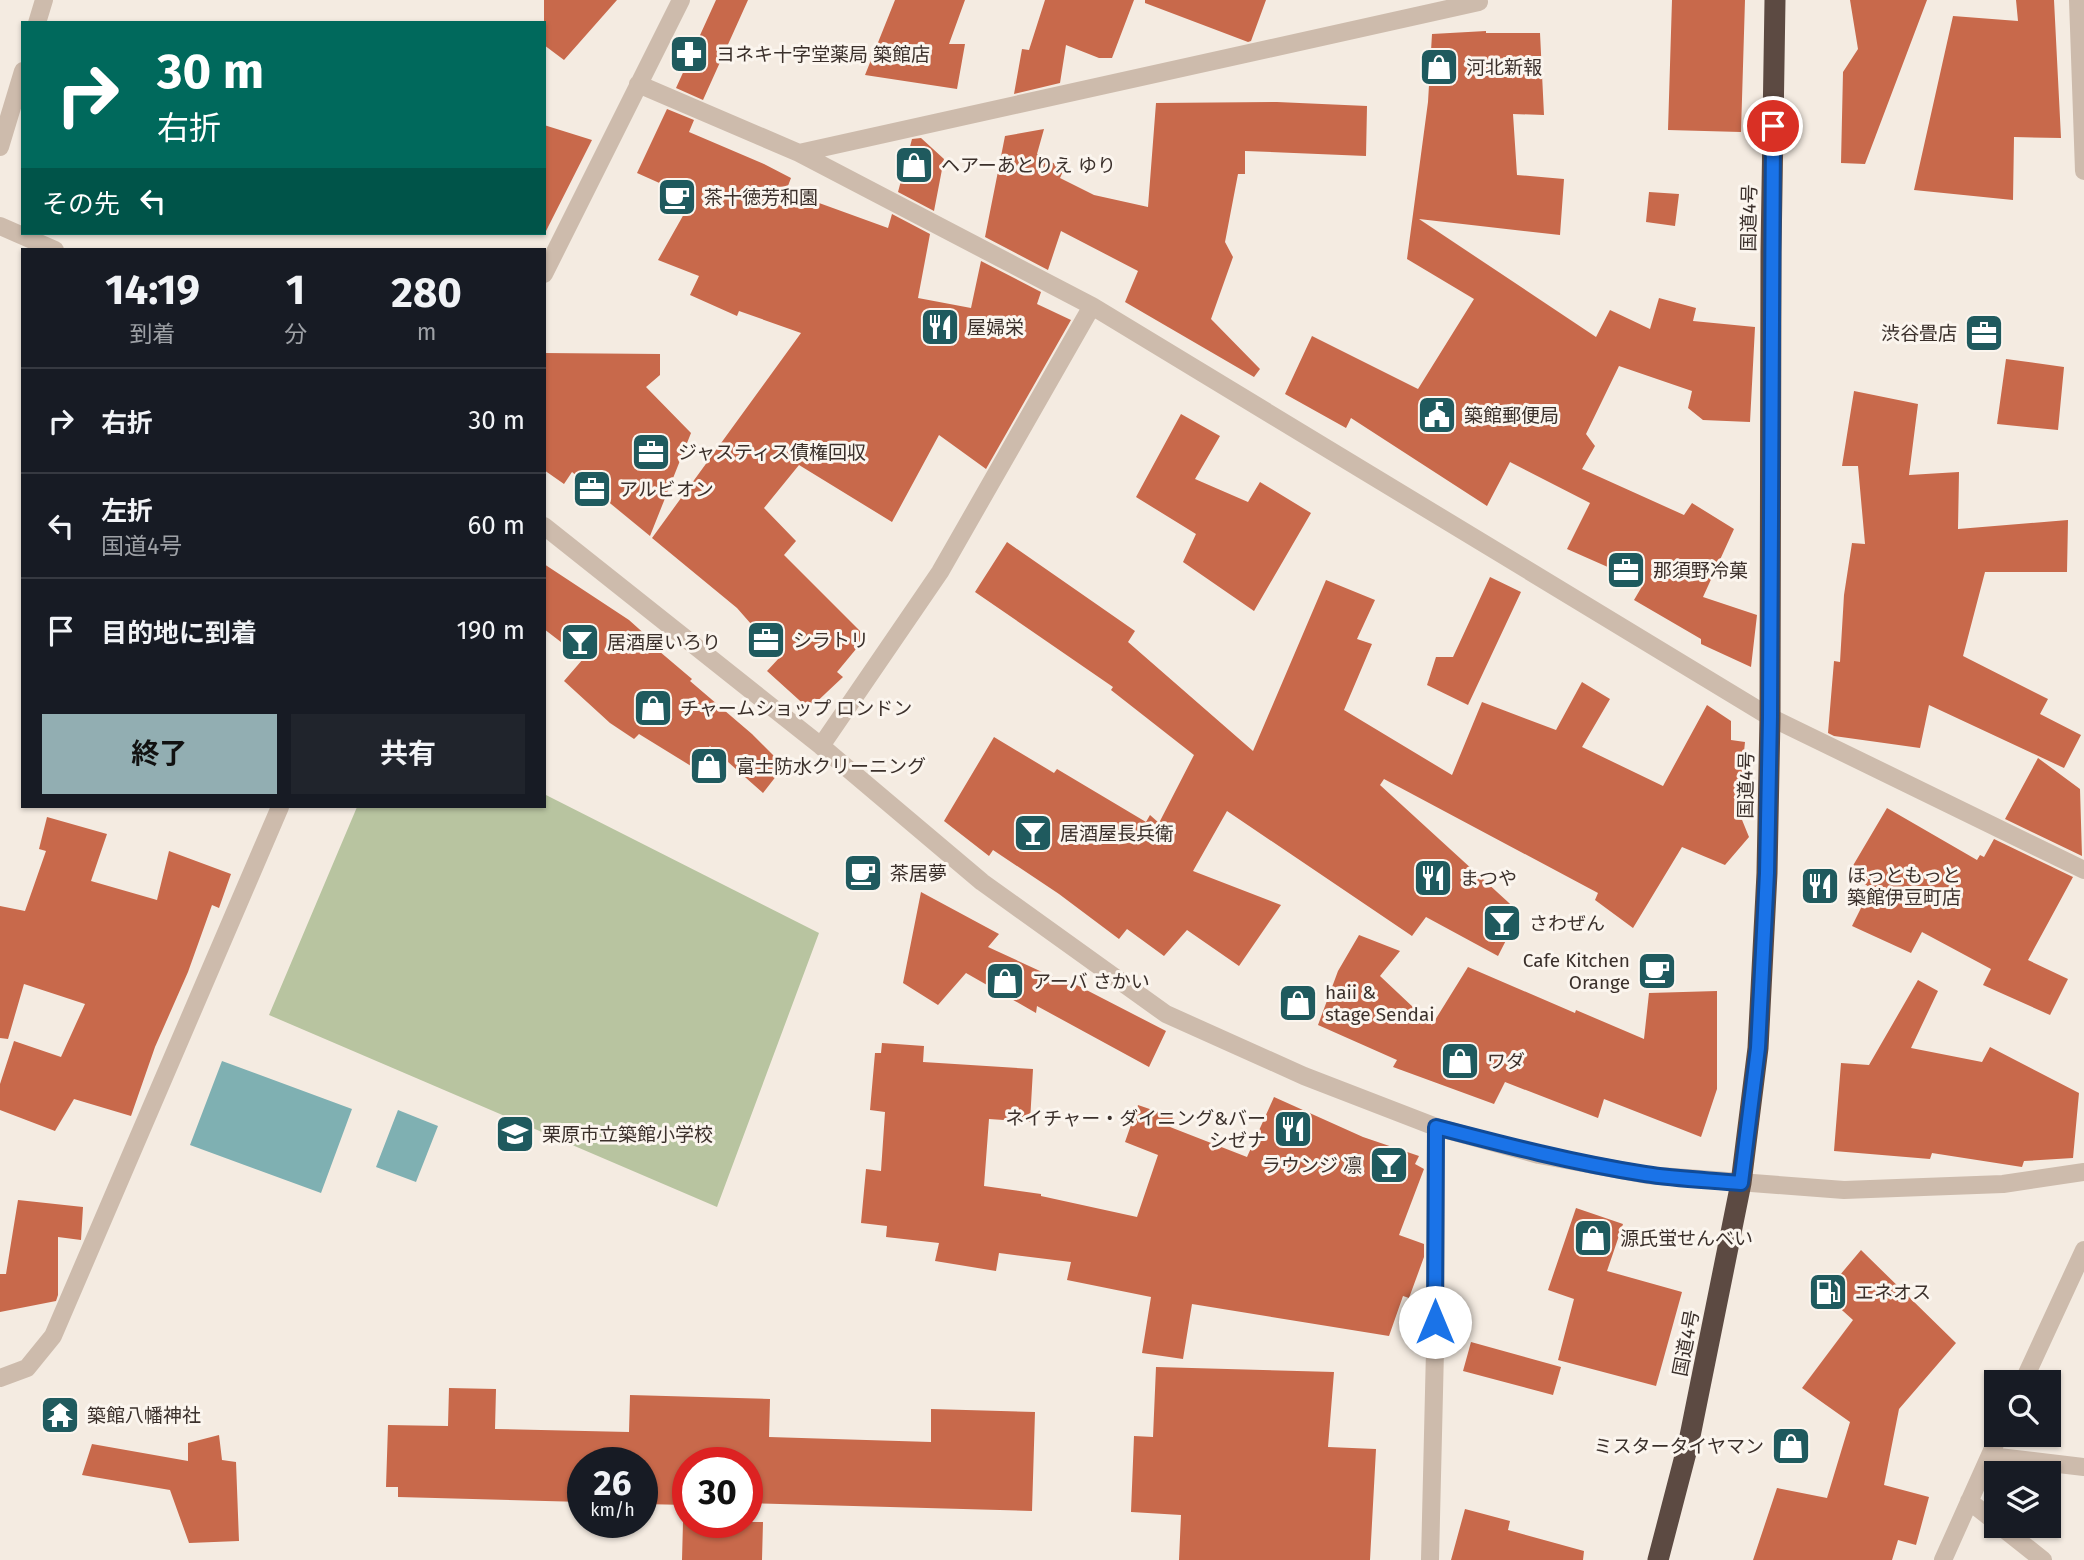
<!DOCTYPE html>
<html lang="ja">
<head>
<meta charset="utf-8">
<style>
	:root { --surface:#171b24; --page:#20242c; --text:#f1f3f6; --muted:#9ea1a6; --line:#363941; --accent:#92aeb2 }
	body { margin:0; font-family:"Fira Sans","Noto Sans JP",sans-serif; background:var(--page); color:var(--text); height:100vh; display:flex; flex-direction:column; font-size:26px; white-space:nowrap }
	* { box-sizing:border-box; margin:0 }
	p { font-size:23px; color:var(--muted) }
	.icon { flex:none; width:38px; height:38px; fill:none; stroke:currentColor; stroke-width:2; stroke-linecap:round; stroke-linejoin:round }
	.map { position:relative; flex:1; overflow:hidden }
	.details { position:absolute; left:21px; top:248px; width:525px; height:560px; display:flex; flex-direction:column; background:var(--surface); border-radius:0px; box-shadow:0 2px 5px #0004 }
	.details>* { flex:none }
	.hud { position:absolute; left:21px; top:21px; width:525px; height:214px; border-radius:0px; box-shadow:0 2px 5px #0004; background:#00695c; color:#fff; overflow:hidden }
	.tools { position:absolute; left:1984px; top:1370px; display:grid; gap:14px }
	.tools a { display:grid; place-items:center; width:77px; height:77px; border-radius:0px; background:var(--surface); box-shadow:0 2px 5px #0004; font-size:35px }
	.speed { position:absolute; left:567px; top:1447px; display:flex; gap:14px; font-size:35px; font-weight:700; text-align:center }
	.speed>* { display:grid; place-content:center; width:91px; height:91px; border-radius:50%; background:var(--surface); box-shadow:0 2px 5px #0004; line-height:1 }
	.speed small { font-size:18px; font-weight:400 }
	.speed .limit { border:10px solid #d22; background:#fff; color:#111 }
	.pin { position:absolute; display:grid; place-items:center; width:60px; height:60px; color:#fff; margin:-30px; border:4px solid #fff; border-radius:50%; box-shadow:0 2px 7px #0007 }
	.me { position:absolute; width:77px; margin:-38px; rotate:0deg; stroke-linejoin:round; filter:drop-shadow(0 0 5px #0008) }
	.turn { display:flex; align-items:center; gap:24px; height:147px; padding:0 21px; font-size:32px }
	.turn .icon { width:91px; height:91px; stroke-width:2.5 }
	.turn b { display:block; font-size:49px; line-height:60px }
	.then { display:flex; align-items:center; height:66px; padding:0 21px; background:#0003; gap:14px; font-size:26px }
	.eta { display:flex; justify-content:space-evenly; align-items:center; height:119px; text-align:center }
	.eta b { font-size:42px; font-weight:700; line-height:49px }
	.primary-button { display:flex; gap:14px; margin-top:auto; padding:14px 21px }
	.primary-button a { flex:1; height:80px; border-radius:0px; background:var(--accent); color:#111; font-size:28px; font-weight:700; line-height:80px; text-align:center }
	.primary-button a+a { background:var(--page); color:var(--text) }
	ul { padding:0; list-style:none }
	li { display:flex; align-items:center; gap:21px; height:105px; padding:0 21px; border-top:2px solid var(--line) }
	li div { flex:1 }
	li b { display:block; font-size:26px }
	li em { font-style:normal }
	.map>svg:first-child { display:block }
	.green { fill:#b8c4a0 }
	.water { fill:#7fb0b2 }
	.building { fill:#c8694b }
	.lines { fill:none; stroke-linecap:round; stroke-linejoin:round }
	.minor { stroke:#cdbbac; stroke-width:18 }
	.highway { stroke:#5c4a42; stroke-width:21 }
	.route-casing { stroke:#114b97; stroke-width:18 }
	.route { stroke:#1a73e8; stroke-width:12 }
	.labels { text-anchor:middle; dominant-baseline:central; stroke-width:6; stroke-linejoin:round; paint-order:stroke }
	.poi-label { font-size:19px; fill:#3b302b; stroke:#fbf5ee; text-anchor:start }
	.street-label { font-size:19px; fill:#3b302b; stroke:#fbf5ee }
</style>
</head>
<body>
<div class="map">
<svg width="2084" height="1560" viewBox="0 0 2084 1560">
	<rect width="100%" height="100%" fill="#f4ebe1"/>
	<path class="green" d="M544,794l275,139 -102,274 -448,-192 88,-208h187z"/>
	<path class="water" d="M222,1061l130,48 -31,84 -131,-48z
		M398,1110l40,16 -22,56 -40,-15z"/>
	<path class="building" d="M544,0h73l-53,60 -20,-15z
		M716,0h32l-45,100 -27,-12z
		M895,0h70l-16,44h16l-8,45 -92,-14z
		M1045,0h89l-22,58h-13l-33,-13 -6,38 -46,11 8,-45 7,1z
		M1145,0h121l-15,41 -3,1 -103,-39z
		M1672,0h73l-4,132 -73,-2z
		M1850,0h77l-62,164 -24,-1 2,-91 15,-23z
		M2016,0h38l7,138 -47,-1 -1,63 -99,-10 39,-174 65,5z
		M1486,31v2h54l4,82 -31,-1 4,61 47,4 -4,56 -141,-16 177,118 14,-27 40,19 9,-31 37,10 -3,13 62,6 -5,95 -47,-2 -15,-12 4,-17 -73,-25 -33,68 9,12 -13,23 102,46 8,-12 42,26 -31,68 54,18 -6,52 -50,-23v-5l-67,-39 10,-17 -77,-34 23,-46 -80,-41 -23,44 -136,-88 -5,10 -61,-34 27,-58 106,53 56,-90 -67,-40 21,-157 4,-68z
		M1277,102l90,4 -1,50 -121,-5v23h-7l-13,68 8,15 -22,62 49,50 -6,8 -129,-75 13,-31 -77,-40 -13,39 -63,-33 20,-101 39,-7 -7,25 27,15 -4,9 34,17 54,12 8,-104z
		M667,109l27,11 -5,12 75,32 27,14 -5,13 102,37 4,-14 38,20 -12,64 53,10 10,-47 60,31 -4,12 34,16 -85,149 -47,-34 -47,87 -93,-57 -35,43 32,33 -12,14 82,82 -29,35 6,5 -34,32 -42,-38 13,-14 -43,-49 -85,-70 149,-205 -62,-22 -2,5 -47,-21 9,-19 -41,-16 35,-62 -56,-25z
		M544,125l48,15 -48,95z
		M921,138l23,21 -10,52 -36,-19 14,-53z
		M1649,192l30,2 -4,32 -29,-4z
		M544,353l116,1v21l-14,12 45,46 -41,103 -78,-64 -8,12 -20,-14z
		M2006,359l58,8 -6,63 -61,-6z
		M1854,391l64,13 -9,71 50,-3 -1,57 110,-9 -1,52h-82l-22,84 85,43 -8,15 41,21 -17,33 -135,-63 -9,43 -86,-12 -6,-3 6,-72 6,1 4,-67 8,-52 13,1 -7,-78h-16z
		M1181,414l39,22 -25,43 53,23 12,-20 51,31 -57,98 -71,-49 13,-28 -60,-37z
		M1007,542l128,89 -7,11 125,109 73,-171 49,20 -18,39 15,5 -28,66 108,65 30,-73 74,28 26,-48 28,17 -28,48 81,39 44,-81 24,16v19l14,2 -7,68 11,27 -24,28 -43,-18 -49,81 -38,-28 3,-7 -214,-114 -4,6 140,128 -22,43 -72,-39 -14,19 -185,-125 -34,60 88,34 -42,61 -52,-36 -23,26 -37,-27 -8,10 -60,-45 -66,-44 -4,6 -45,-35 50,-84 60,36 3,-4 89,53 4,-7 9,8 35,-68 -83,-65 2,-3 -138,-95z
		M544,564l85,56 19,17 -2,3 46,39 -2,2 62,53 32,32 -21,27 -53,-47 -19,20 -52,-32 -5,5 -24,-16 -46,-42 19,-22 -39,-30z
		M1490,577l31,15 -53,113 -41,-20 9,-28h17z
		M2038,758l42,31 2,67 -77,-37z
		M1887,808l90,52 3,-5 4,2 10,-18 79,38 -45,83 40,19 -18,36 -67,-30 8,-16 -69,-37 -11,21 -59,-27 19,-38 -23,-14z
		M47,817l60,17 -16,47 66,19 12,-49 62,23 -12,34 -7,-3 -24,67 -33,75 -24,69 -57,-17 -19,32 -55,-21v-26l14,-43 47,16 24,-53 -61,-20 -16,55 -8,-1v-132l25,5 21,-60 -7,-2z
		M921,892l78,42 -11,13 78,36 1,-3 99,51 -17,36 -112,-61 -1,7 -70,-40 -28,32 -35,-22z
		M1359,935l41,16 -20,25 52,49 36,-58 107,46 1,-3 68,29 5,-46 68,-2v98l-16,48 -97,-38 -6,19 -93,-36 -11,22 -101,-37 4,-7 -79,-35 20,-54z
		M1918,980l20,11 -27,57 71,14 8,-15 89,46 -6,65 -49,3 -2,6 -90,-14 -2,6 -96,-8 7,-88 28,2z
		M882,1043l42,3 -1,16 110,7 -3,53 -41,-3 -5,67 57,8v2l96,21 21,-62 -33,-13 13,-37 35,12 -3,10 77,30 27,-60 89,40 56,19 -4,8 9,5 -25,66 25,9v13l-15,41 -6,-2 -14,40 -197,-32 -9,55 -41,-6 9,-56 -84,-17 4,-18 -72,-9 -3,18 -61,-10 4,-18 -53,-6 1,-11 -26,-3 5,-54 15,2 4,-59 -15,-2 5,-57h6z
		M18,1200l65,7 -2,33 -23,-3v58l-2,6 -56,11v-38h6z
		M1576,1208l47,16 -16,47 75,21 -26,94 -98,-26 16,-61 -26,-9z
		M1861,1250l95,93 -57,66 -15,76 45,12 -13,48 -18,-5 -6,20h-139l24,-72 50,10 23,-76 -48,-34 51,-68 -29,-26z
		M1471,1342l90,25 -8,28 -90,-24z
		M1156,1367l178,5 -6,75 48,2 -6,111h-191l2,-45 -50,-3 3,-76 19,1z
		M449,1388l47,1 -1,40 134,3 1,-37 140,4 -1,38 162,5v-33l104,3 -3,99 -285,-8v-40h-59v42l-46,-1v-41h-59v39l-185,-5v-10h-12l2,-62 60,1z
		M219,1435l3,25 14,2 3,79 -50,2 -19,-53 -88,-15 10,-31 96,17v-18z
		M1465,1509l45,12 -2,9 76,21 -1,9h-132z
		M683,1522h80l-1,38h-80z"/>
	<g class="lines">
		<path class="minor" d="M2078,0l6,171
			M37,23l7,-23
			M638,84l161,69 293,153 678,411 314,153
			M0,147l23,-76
			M799,153l680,-151
			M0,226l55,24
			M544,274l137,-274
			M544,526l277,220 161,136 184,132 138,62 132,51 103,28 108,20 197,15 159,-6 81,-12
			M821,746l119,-174 152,-266
			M0,1378l27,-10 26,-32 227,-529
			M2023,1382l61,-132
			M1990,1456l94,11
			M1969,1501l28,22
			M2000,1526l43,34
			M1430,1560l5,-210 1,-223
			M1943,1560l56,-125"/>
		<path class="highway" d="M1658,1560l31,-119 52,-258 17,-135 9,-175 3,-156 1,-465 4,-252"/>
	</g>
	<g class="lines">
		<g class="route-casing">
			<path id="route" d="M1435,1322l1,-195c69,18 138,36 209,47 31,5 64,6 96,9l17,-135 9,-175 3,-156 3,-591"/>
		</g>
		<use href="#route" class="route"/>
	</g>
	<defs>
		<g id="pharmacy-square" transform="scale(2.0125)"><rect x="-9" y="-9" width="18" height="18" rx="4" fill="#1f5a5e" stroke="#fbf5ee"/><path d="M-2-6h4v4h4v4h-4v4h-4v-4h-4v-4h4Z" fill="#fff"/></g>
		<g id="shop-square" transform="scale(2.0125)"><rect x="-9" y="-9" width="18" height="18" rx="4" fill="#1f5a5e" stroke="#fbf5ee"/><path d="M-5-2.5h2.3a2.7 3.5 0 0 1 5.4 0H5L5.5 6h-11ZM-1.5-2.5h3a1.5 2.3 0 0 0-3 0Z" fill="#fff"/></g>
		<g id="cafe-square" transform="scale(2.0125)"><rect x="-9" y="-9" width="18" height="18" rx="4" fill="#1f5a5e" stroke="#fbf5ee"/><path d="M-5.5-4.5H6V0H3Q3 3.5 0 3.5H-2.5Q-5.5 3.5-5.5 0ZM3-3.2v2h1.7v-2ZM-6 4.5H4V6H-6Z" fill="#fff"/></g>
		<g id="restaurant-square" transform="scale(2.0125)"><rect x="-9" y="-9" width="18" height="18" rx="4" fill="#1f5a5e" stroke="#fbf5ee"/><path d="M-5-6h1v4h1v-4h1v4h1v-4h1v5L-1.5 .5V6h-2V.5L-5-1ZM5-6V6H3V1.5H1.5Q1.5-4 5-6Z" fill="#fff"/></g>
		<g id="office-square" transform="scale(2.0125)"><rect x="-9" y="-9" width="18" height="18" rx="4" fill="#1f5a5e" stroke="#fbf5ee"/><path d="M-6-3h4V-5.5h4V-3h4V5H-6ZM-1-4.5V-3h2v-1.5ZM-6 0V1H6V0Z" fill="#fff"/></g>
		<g id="civic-square" transform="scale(2.0125)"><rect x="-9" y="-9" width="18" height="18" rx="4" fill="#1f5a5e" stroke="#fbf5ee"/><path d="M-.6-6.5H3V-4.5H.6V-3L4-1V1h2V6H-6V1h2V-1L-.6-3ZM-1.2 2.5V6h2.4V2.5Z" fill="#fff"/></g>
		<g id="bar-square" transform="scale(2.0125)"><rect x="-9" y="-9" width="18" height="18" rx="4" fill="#1f5a5e" stroke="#fbf5ee"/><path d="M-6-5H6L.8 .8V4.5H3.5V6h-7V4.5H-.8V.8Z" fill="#fff"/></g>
		<g id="school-square" transform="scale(2.0125)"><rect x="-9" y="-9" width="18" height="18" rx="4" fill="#1f5a5e" stroke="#fbf5ee"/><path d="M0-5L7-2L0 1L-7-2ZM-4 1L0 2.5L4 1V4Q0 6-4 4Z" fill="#fff"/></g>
		<g id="fuel-square" transform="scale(2.0125)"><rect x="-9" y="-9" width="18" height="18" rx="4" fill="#1f5a5e" stroke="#fbf5ee"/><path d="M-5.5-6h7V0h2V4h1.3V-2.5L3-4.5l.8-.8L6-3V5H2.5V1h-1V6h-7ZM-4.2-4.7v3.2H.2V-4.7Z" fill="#fff"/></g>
		<g id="temple-square" transform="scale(2.0125)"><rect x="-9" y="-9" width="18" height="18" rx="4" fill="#1f5a5e" stroke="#fbf5ee"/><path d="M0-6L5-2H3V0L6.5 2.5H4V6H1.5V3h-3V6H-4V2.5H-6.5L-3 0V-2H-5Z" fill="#fff"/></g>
	</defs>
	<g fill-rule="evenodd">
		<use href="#pharmacy-square" x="689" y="54"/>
		<use href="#shop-square" x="1439" y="67"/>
		<use href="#shop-square" x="914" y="165"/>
		<use href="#cafe-square" x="677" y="197"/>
		<use href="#restaurant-square" x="940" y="327"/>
		<use href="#office-square" x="1984" y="333"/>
		<use href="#civic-square" x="1437" y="415"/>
		<use href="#office-square" x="651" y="452"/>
		<use href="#office-square" x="592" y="489"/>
		<use href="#office-square" x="1626" y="570"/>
		<use href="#office-square" x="766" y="640"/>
		<use href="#bar-square" x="580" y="642"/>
		<use href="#shop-square" x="653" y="708"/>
		<use href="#shop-square" x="709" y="766"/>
		<use href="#bar-square" x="1033" y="833"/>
		<use href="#cafe-square" x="863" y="873"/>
		<use href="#restaurant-square" x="1433" y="878"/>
		<use href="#restaurant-square" x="1820" y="886"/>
		<use href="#bar-square" x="1502" y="923"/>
		<use href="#cafe-square" x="1657" y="971"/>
		<use href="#shop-square" x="1005" y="981"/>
		<use href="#shop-square" x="1298" y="1003"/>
		<use href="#shop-square" x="1460" y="1061"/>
		<use href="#restaurant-square" x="1293" y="1129"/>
		<use href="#school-square" x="515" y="1134"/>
		<use href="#bar-square" x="1389" y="1165"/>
		<use href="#shop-square" x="1593" y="1238"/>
		<use href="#fuel-square" x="1828" y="1292"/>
		<use href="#temple-square" x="60" y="1415"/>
		<use href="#shop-square" x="1791" y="1446"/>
	</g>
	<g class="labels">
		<g class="poi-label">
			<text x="716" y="54">ヨネキ十字堂薬局 築館店</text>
			<text x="1466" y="67">河北新報</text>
			<text x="941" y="165">ヘアーあとりえ ゆり</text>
			<text x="704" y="197">茶十徳芳和園</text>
			<text x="967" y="327">屋婦栄</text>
			<text x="1957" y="333" text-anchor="end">渋谷畳店</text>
			<text x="1464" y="415">築館郵便局</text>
			<text x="678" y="452">ジャスティス債権回収</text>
			<text x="619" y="489">アルビオン</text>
			<text x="1653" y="570">那須野冷菓</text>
			<text x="793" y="640">シラトリ</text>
			<text x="607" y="642">居酒屋いろり</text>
			<text x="680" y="708">チャームショップ ロンドン</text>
			<text x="736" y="766">富士防水クリーニング</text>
			<text x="1060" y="833">居酒屋長兵衛</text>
			<text x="890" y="873">茶居夢</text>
			<text x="1847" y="875">ほっともっと<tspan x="1847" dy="22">築館伊豆町店</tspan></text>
			<text x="1460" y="878">まつや</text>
			<text x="1529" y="923">さわぜん</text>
			<text x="1630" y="960" text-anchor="end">Cafe Kitchen<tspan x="1630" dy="22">Orange</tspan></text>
			<text x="1032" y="981">アーバ さかい</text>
			<text x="1325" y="992">haii &amp;<tspan x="1325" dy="22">stage Sendai</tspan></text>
			<text x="1487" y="1061">ワダ</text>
			<text x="1266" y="1118" text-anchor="end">ネイチャー・ダイニング&amp;バー<tspan x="1266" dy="22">シゼナ</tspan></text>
			<text x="542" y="1134">栗原市立築館小学校</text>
			<text x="1362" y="1165" text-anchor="end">ラウンジ 凛</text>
			<text x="1620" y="1238">源氏蛍せんべい</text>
			<text x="1855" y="1292">エネオス</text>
			<text x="87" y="1415">築館八幡神社</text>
			<text x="1764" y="1446" text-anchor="end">ミスタータイヤマン</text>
		</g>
		<g class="street-label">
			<text transform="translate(1749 218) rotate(-89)">国道4号</text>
			<text transform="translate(1746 785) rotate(-89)">国道4号</text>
			<text transform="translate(1686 1343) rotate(-79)">国道4号</text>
		</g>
	</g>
</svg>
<div class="tools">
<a><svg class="icon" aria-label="search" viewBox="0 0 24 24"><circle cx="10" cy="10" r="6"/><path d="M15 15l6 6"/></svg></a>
<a><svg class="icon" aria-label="layers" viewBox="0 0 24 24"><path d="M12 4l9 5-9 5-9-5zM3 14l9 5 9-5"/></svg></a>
</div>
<div class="speed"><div>26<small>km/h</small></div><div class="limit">30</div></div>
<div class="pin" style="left:1773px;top:126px;background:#d93025"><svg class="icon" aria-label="arrive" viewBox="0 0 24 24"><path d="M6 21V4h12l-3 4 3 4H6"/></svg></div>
<svg class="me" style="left:1435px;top:1322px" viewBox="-20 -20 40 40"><circle r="19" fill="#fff"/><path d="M0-13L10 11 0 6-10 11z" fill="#1a73e8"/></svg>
<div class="hud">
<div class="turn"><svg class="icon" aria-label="right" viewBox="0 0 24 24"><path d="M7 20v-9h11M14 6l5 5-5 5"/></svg><div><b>30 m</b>右折</div></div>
<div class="then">その先<svg class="icon" aria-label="left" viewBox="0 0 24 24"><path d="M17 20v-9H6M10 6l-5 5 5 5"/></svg></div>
</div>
<section class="details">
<div class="eta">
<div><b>14:19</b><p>到着</p></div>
<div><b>1</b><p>分</p></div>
<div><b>280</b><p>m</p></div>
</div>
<ul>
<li><svg class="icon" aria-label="right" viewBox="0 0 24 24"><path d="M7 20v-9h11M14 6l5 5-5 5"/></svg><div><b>右折</b></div><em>30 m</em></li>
<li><svg class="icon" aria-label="left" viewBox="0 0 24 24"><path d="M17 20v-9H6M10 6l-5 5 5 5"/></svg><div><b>左折</b><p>国道4号</p></div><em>60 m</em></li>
<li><svg class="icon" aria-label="arrive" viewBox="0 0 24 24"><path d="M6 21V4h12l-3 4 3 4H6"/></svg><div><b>目的地に到着</b></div><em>190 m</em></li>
</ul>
<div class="primary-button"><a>終了</a><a>共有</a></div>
</section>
</div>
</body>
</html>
